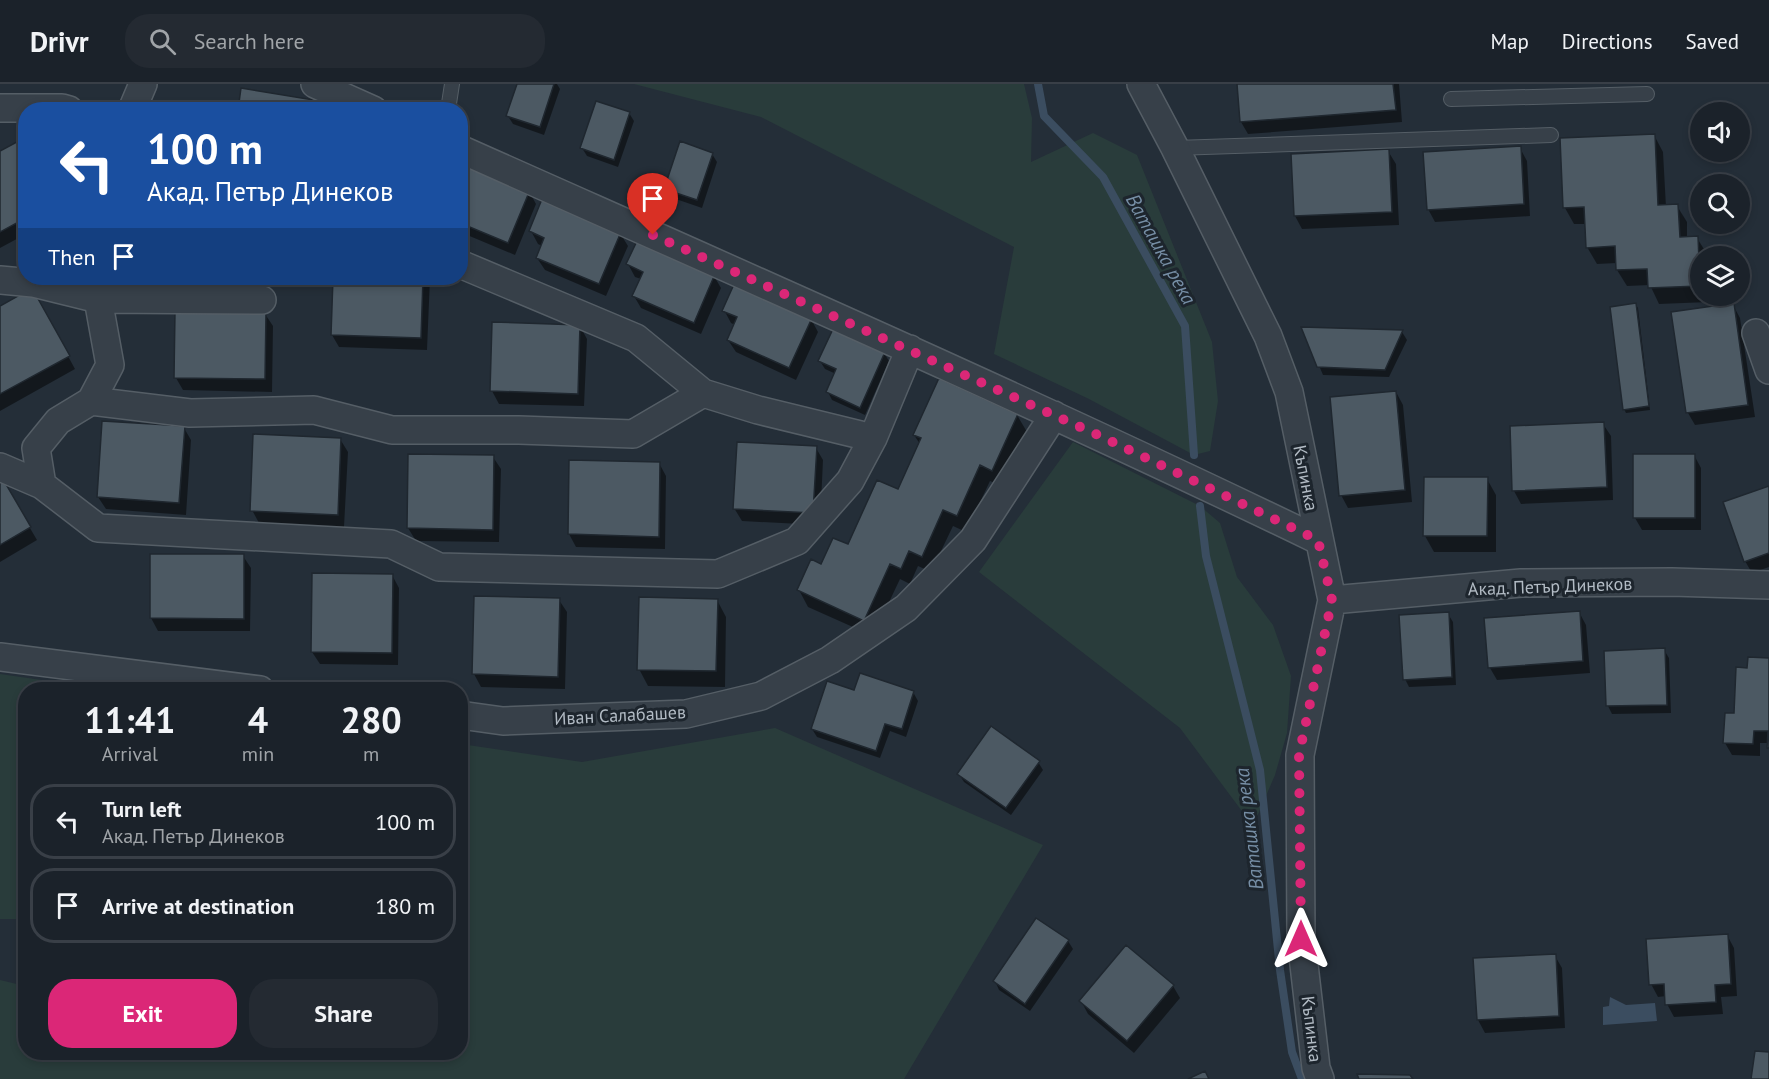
<!DOCTYPE html>
<html lang="en">
<head>
<meta charset="utf-8">
<style>
	:root { --surface:#1b222a; --page:#242a32; --text:#f1f3f6; --muted:#a0a4a8; --line:#393f47; --accent:#db2777 }
	body { margin:0; font-family:"PT Sans",sans-serif; background:var(--page); color:var(--text); height:100vh; display:flex; flex-direction:column; font-size:22px; white-space:nowrap }
	* { box-sizing:border-box; margin:0 }
	p { font-size:20px; color:var(--muted) }
	.icon { flex:none; width:33px; height:33px; fill:none; stroke:currentColor; stroke-width:2; stroke-linecap:round; stroke-linejoin:round }
	.map { position:relative; flex:1; overflow:hidden }
	.sheet { position:absolute; left:18px; top:598px; width:450px; height:378px; display:flex; flex-direction:column; background:var(--surface); border-radius:24px; box-shadow:0 3px 9px #0003,0 0 0 2px var(--line) }
	.sheet>* { flex:none }
	.banner { position:absolute; left:18px; top:18px; width:450px; height:183px; border-radius:24px; box-shadow:0 3px 9px #0003,0 0 0 2px var(--line); background:#1a4fa0; color:#fff; overflow:hidden }
	.tools { position:absolute; left:1690px; top:18px; display:grid; gap:12px }
	.tools a { display:grid; place-items:center; width:60px; height:60px; border-radius:50%; background:var(--surface); box-shadow:0 3px 9px #0003,0 0 0 2px var(--line); font-size:30px }
	.pin { position:absolute; display:grid; place-items:center; width:51px; height:51px; color:#fff; margin:-62px -26px; border-radius:50% 50% 50% 0; rotate:-45deg; box-shadow:0 0 6px #0007 }
	.pin .icon { rotate:45deg }
	.me { position:absolute; width:66px; margin:-33px; rotate:0deg; stroke-linejoin:round; filter:drop-shadow(0 0 4px #0008) }
	.turn { display:flex; align-items:center; gap:21px; height:126px; padding:0 30px; font-size:27px }
	.turn .icon { width:78px; height:78px; stroke-width:2.5 }
	.turn b { display:block; font-size:42px; line-height:51px }
	.then { display:flex; align-items:center; height:57px; padding:0 30px; background:#0003; gap:12px; font-size:22px }
	.eta { display:flex; justify-content:space-evenly; align-items:center; height:102px; text-align:center }
	.eta b { font-size:36px; font-weight:700; line-height:42px }
	.cta { display:flex; gap:12px; margin-top:auto; padding:12px 30px }
	.cta a { flex:1; height:69px; border-radius:24px; background:var(--accent); color:#fff; font-size:24px; font-weight:700; line-height:69px; text-align:center }
	.cta a+a { background:var(--page); color:var(--text) }
	ul { padding:0; list-style:none }
	li { display:flex; align-items:center; gap:18px; height:75px; margin:0 12px 9px; padding:0 18px; border:3px solid var(--line); border-radius:24px }
	li div { flex:1 }
	li b { display:block; font-size:22px }
	li em { font-style:normal }
	header { display:flex; align-items:center; gap:36px; box-sizing:border-box; height:84px; padding:0 30px; background:var(--surface); border-bottom:2px solid var(--line) }
	header strong { font-size:28px }
	nav { display:flex; gap:33px; margin-inline-start:auto; font-size:21px }
	.search { width:420px; height:54px; background:var(--page); display:flex; align-items:center; gap:15px; box-sizing:border-box; padding:0 21px; border-radius:24px; color:var(--muted); font-size:22px }
	.map>svg:first-child { display:block }
	.green { fill:#293c3b }
	.water { fill:#3b4d60 }
	.shadow { fill:#0007 }
	.lines { fill:none; stroke-linecap:round; stroke-linejoin:round }
	.stream { stroke:#3b4d60; stroke-width:8 }
	.building { fill:#4c5963; stroke:#1f272f; stroke-width:1.5 }
	.service-casing { stroke:#555e66; stroke-width:16 }
	.minor-casing { stroke:#555e66; stroke-width:30 }
	.service { stroke:#374049; stroke-width:14 }
	.minor { stroke:#374049; stroke-width:27 }
	.route { stroke:#db2777; stroke-width:10; stroke-dasharray:0 18 }
	.labels { text-anchor:middle; dominant-baseline:central; stroke-width:6; stroke-linejoin:round; paint-order:stroke }
	.street-label { font-size:18px; fill:#b2bbc4; stroke:#1d252d }
	.water-label { font-size:20px; font-style:italic; fill:#768ea5; stroke:#1d252d }
</style>
</head>
<body>
<header>
<strong>Drivr</strong>
<div class="search"><svg class="icon" aria-label="search" viewBox="0 0 24 24"><circle cx="10" cy="10" r="6"/><path d="M15 15l6 6"/></svg>Search here</div>
<nav><a>Map</a><a>Directions</a><a>Saved</a></nav>
</header>
<div class="map">
<svg width="1769" height="995" viewBox="0 0 1769 995">
	<rect width="100%" height="100%" fill="#242e38"/>
	<path class="green" d="M634,0h390l8,34 -1,44 62,-29 44,22 75,187 6,59 -8,50 -16,4 -105,-56 -95,-45 20,-107 -253,-130z
		M1073,358l127,64 20,17 17,54 36,48 18,51 -4,57 -12,42 -22,51 -73,-98 -201,-156z
		M0,590l97,14v2h-71l-1,229h-25z
		M775,644l268,117 -139,234h-904v-99l25,6 1,67h434l1,-309 121,18z"/>
	<path class="water" d="M1610,913l16,8 29,-2 2,18 -54,4v-18l6,-1z"/>
	<path class="shadow" d="M519,0h38l3,5 -16,46 -31,-11 -5,-8z
		M1238,0h161l3,38 -154,12 -7,-12z
		M629,29l5,8 -16,46 -31,-11 -5,-8z
		M1654,51l9,17 3,55 11,-1 10,16v16h10l10,16v2h-6v40h8v6l-50,2 -9,-19 -23,1 -10,-16v-7l-20,1 -10,-17 -1,-23h-12l-9,-16z
		M26,55v95l-26,14v-96z
		M1520,64l7,13 3,55 -95,6 -7,-13z
		M1388,67l8,13 3,61 -97,4 -7,-13 -3,-61z
		M712,70l5,8 -15,46 -32,-11 -5,-8z
		M460,79l69,28 7,13 -21,51 -55,-23z
		M531,147l89,2 8,13 -22,50 -61,-26 -8,-12 5,-12 -4,-2z
		M628,180l86,12 7,12 -20,46 -60,-26 -7,-12 7,-17 -6,-2z
		M334,194h96l-3,72 -88,-3 -7,-12z
		M32,206l43,79 -75,42v-103z
		M1636,221l2,3 12,102 -24,3 -2,-4z
		M1733,221l7,13 15,99 -60,8 -7,-12 -15,-99z
		M724,226l87,9 7,13 -22,48 -60,-28 -8,-12 7,-15 -4,-2z
		M265,230l8,12 -1,66 -89,-2 -7,-12z
		M494,239l86,3 7,13 -3,67 -85,-2 -7,-13z
		M1303,244l99,4 5,8 -18,37 -66,-2z
		M884,269l5,8 -24,54 -33,-15 -4,-8 8,-18 -11,-5 -5,-8z
		M1396,308l7,13 9,97 -64,6 -7,-13z
		M1017,331l10,17 -25,54 -12,-5 -24,51 -13,-6 -22,46 -13,-6 -8,18 -10,-5 -27,57 -65,-29 -9,-17 23,-24 26,-20 50,-55 22,-47 -6,-9z
		M1603,340l8,12 2,64 -92,4 -7,-13 -3,-64z
		M184,344l7,12 -5,75 -80,-6 -8,-12z
		M340,355l8,13 -4,75 -85,-4 -7,-13z
		M816,364l7,12 -3,65 -78,-4 -8,-13z
		M410,371l83,2 8,12 -2,73 -83,-1 -8,-13z
		M1694,371l7,13v62h-59l-7,-12z
		M659,379l7,13 -1,73 -89,-2 -7,-13z
		M0,393l37,63 -37,22z
		M1487,395l9,16v57h-62l-9,-16z
		M1769,403v80l-17,6 -7,-12z
		M152,471l91,1 8,12 -1,63h-92l-7,-13z
		M392,491l7,13 -1,77 -78,-1 -8,-12z
		M559,516l8,12 -2,77 -84,-2 -7,-13z
		M717,516l9,17 -1,70 -77,-1 -9,-17z
		M1579,528l7,13 4,48 -93,7 -7,-12z
		M1448,530l5,8 3,63 -47,2 -4,-8z
		M1664,566l5,8 2,55 -59,1 -4,-8z
		M1769,575v84h-9v13l-28,-1 -7,-12 24,-73z
		M855,608h58l5,9 -12,36 -16,-6 -10,27 -63,-21 -5,-8z
		M1038,678l5,8 -32,45 -47,-33 -5,-8z
		M1727,851l7,13 3,48 -16,1 2,17 -49,3 -7,-13 -1,-8 -8,1 -7,-13z
		M1068,857l5,8 -43,62 -31,-21 -4,-9z
		M1555,872l7,12 3,60 -80,5 -7,-13 -3,-60z
		M1173,902l7,12 -46,55 -46,-39 -7,-13z"/>
	<g class="lines">
		<path class="stream" d="M1038,0l6,32 59,61 82,149 9,129
			M1200,422l6,50 54,214 20,200 12,82 10,27"/>
	</g>
	<path class="building" d="M517,0h37l-14,43 -34,-11z
		M1237,0h156l3,26 -156,12z
		M241,4l85,14 -1,8h-87z
		M596,17l34,11 -16,48 -34,-12z
		M1655,50l3,71 20,-1 2,33 18,-1 2,50 -52,2 -1,-19 -31,1 -1,-24 -29,2 -2,-41 -21,1 -3,-70z
		M26,53v81l-26,14v-81z
		M680,57l33,12 -16,47 -33,-11z
		M1521,62l3,58 -97,6 -4,-58z
		M1389,65l3,63 -98,4 -3,-62z
		M460,77l70,29 -22,53 -48,-20z
		M542,115l79,33 -22,52 -63,-26 8,-20 -15,-7z
		M637,157l78,33 -21,49 -62,-27 11,-24 -17,-8z
		M333,194h90l-2,60 -90,-3z
		M735,198l77,36 -23,50 -62,-28 10,-23 -15,-6z
		M32,204l38,68 -70,38v-88z
		M1636,219l13,103 -26,4 -13,-103z
		M1734,219l14,102 -62,8 -15,-101z
		M175,227l91,1 -1,67 -91,-1z
		M492,238l88,3 -2,69 -88,-3z
		M1301,243l102,3 -18,40 -68,-3z
		M833,245l52,23 -25,56 -34,-16 10,-23 -18,-8z
		M939,294l79,36 -26,57 -12,-6 -23,51 -14,-6 -21,47 -13,-6 -8,18 -11,-5 -26,57 -67,-31 14,-31 10,5 12,-26 15,6 29,-64 21,9 23,-51 -8,-3z
		M1396,307l9,99 -66,6 -9,-99z
		M102,337l83,5 -6,77 -82,-6z
		M1604,338l3,65 -95,4 -2,-65z
		M253,350l88,4 -3,77 -88,-4z
		M737,358l80,4 -4,67 -80,-4z
		M408,370l86,1 -1,75 -86,-2z
		M1633,370h62v64h-62z
		M569,376l91,2 -1,75 -91,-3z
		M0,390l31,53 -31,18z
		M1424,393h64l-1,59h-64z
		M1769,402v67l-25,9 -21,-60z
		M150,470h94v65l-94,-1z
		M312,489l81,1 -1,79 -81,-1z
		M474,512l86,2 -2,79 -86,-3z
		M639,513l79,2 -2,72 -79,-1z
		M1580,527l3,50 -95,7 -4,-50z
		M1449,528l3,65 -49,3 -4,-65z
		M1665,564l2,57 -61,1 -2,-55z
		M1748,573l21,1v90h-2l1,-17h-14l-1,13 -30,-1 2,-30h9l2,-46 11,1z
		M860,589l54,18 -12,38 -17,-5 -9,27 -65,-22 16,-48 27,9z
		M991,642l49,35 -34,47 -49,-34z
		M1036,834l33,22 -44,64 -32,-23z
		M1728,850l3,50 -16,1 1,17 -51,3 -1,-21 -15,1 -3,-46z
		M1126,861l48,40 -47,56 -48,-40z
		M1556,870l3,62 -82,4 -4,-62z
		M1755,967l14,1v27h-18z
		M1205,987l4,8h-21z
		M1357,990l53,1 3,4h-54z"/>
	<g class="lines">
		<g class="service-casing">
			<path id="service" d="M1451,15l196,-5
				M448,26l4,-26
				M1175,64l376,-13"/>
		</g>
		<g class="minor-casing">
			<path id="minor" d="M315,0l58,26
				M1141,0l34,64 93,188 21,56 43,208 -32,155 1,184 15,129 4,11
				M0,24h62l7,2
				M132,26l11,-26
				M460,65c287,128 575,254 858,391
				M460,180l176,74 67,55 55,17 115,28
				M0,196l33,3 65,16 164,1
				M1756,249l13,37
				M91,317l99,12 124,-3 78,20h127l114,4 70,-41
				M0,383l42,18 56,43 293,16 48,23 279,7 79,-33 53,-60 23,-43 37,-89
				M42,401l-6,-37 22,-27 33,-20 19,-36 -12,-66 -8,-15
				M1332,516l189,-17 151,-1 97,3
				M0,573l260,33
				M460,631l43,6 183,-7 75,-18 69,-36 76,-52 67,-68 81,-125"/>
		</g>
		<use href="#service" class="service"/>
		<use href="#minor" class="minor"/>
	</g>
	<g class="lines">
		<path class="route" d="M653,151l445,200 220,105 14,60 -33,155 2,184"/>
	</g>
	<g class="labels">
		<g class="street-label">
			<text transform="translate(1306 394) rotate(79)">Къпинка</text>
			<text transform="translate(1550 502) rotate(-2)">Акад. Петър Динеков</text>
			<text transform="translate(620 631) rotate(-3)">Иван Салабашев</text>
			<text transform="translate(1312 945) rotate(83)">Къпинка</text>
		</g>
		<g class="water-label">
			<text transform="translate(1161 165) rotate(61)">Ваташка река</text>
			<text transform="translate(1249 745) rotate(-97)">Ваташка река</text>
		</g>
	</g>
</svg>
<div class="tools">
<a><svg class="icon" aria-label="sound" viewBox="0 0 24 24"><path d="M4 9h4l5-4v14l-5-4H4zM17 9q2 3 0 6"/></svg></a>
<a><svg class="icon" aria-label="search" viewBox="0 0 24 24"><circle cx="10" cy="10" r="6"/><path d="M15 15l6 6"/></svg></a>
<a><svg class="icon" aria-label="layers" viewBox="0 0 24 24"><path d="M12 4l9 5-9 5-9-5zM3 14l9 5 9-5"/></svg></a>
</div>
<div class="pin" style="left:653px;top:151px;background:#d93025"><svg class="icon" aria-label="arrive" viewBox="0 0 24 24"><path d="M6 21V4h12l-3 4 3 4H6"/></svg></div>
<svg class="me" style="left:1301px;top:855px" viewBox="-20 -20 40 40"><path d="M0-17L14 15 0 8-14 15z" fill="#db2777" stroke="#fff" stroke-width="4"/></svg>
<div class="banner">
<div class="turn"><svg class="icon" aria-label="left" viewBox="0 0 24 24"><path d="M17 20v-9H6M10 6l-5 5 5 5"/></svg><div><b>100 m</b>Акад. Петър Динеков</div></div>
<div class="then">Then<svg class="icon" aria-label="arrive" viewBox="0 0 24 24"><path d="M6 21V4h12l-3 4 3 4H6"/></svg></div>
</div>
<section class="sheet">
<div class="eta">
<div><b>11:41</b><p>Arrival</p></div>
<div><b>4</b><p>min</p></div>
<div><b>280</b><p>m</p></div>
</div>
<ul>
<li><svg class="icon" aria-label="left" viewBox="0 0 24 24"><path d="M17 20v-9H6M10 6l-5 5 5 5"/></svg><div><b>Turn left</b><p>Акад. Петър Динеков</p></div><em>100 m</em></li>
<li><svg class="icon" aria-label="arrive" viewBox="0 0 24 24"><path d="M6 21V4h12l-3 4 3 4H6"/></svg><div><b>Arrive at destination</b></div><em>180 m</em></li>
</ul>
<div class="cta"><a>Exit</a><a>Share</a></div>
</section>
</div>
</body>
</html>
